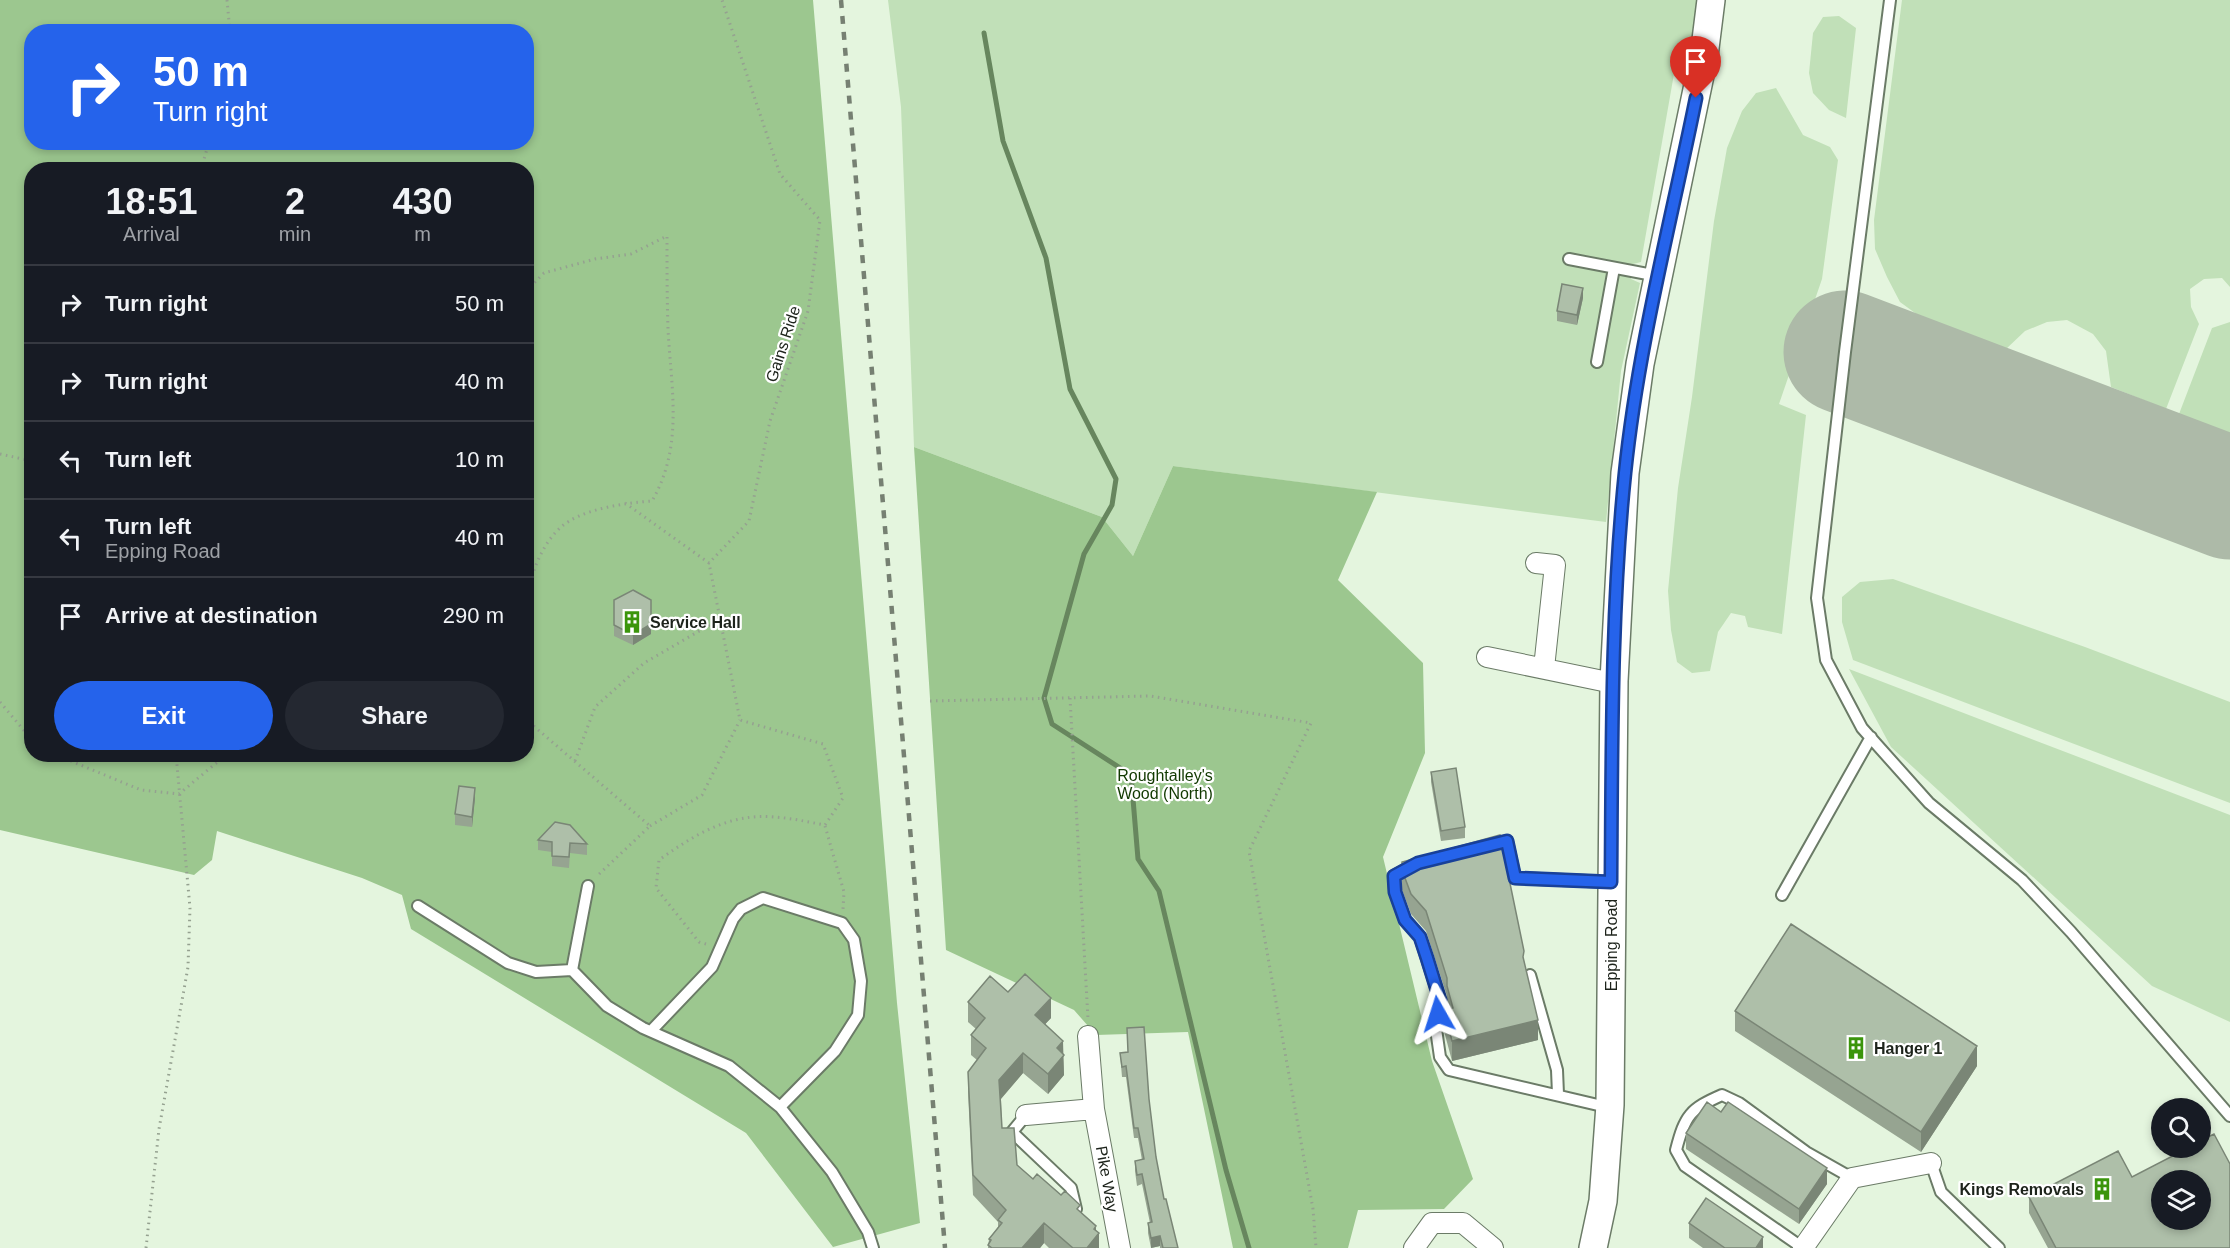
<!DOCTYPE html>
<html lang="en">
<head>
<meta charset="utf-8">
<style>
	:root { --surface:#171b24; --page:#242831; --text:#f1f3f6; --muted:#9ea1a6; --line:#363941; --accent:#2563eb }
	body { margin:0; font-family:Helvetica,sans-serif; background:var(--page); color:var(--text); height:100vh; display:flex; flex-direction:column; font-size:22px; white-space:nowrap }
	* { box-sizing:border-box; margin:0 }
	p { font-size:20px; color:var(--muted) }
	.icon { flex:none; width:33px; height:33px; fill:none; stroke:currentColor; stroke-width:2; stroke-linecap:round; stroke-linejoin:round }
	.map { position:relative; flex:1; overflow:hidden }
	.sheet { position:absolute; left:24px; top:162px; width:510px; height:600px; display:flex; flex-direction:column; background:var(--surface); border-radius:24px; box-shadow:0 3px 9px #0003 }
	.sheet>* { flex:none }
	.banner { position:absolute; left:24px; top:24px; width:510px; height:126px; border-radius:24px; box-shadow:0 3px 9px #0003; background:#2563eb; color:#fff; overflow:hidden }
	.buttons { position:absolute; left:2151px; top:1098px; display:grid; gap:12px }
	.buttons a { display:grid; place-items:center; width:60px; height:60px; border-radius:50%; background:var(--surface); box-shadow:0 3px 9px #0003; font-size:30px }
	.pin { position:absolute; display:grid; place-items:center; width:51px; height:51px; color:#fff; margin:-62px -26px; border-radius:50% 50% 50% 0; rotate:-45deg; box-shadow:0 0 6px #0007 }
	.pin .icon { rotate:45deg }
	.me { position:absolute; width:66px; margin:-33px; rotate:354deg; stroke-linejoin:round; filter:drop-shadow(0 0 4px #0008) }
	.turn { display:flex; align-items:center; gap:21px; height:126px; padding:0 30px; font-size:27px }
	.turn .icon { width:78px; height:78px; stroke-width:2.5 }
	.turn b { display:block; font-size:42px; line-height:51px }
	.eta { display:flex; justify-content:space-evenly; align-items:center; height:102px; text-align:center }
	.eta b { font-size:36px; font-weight:600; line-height:42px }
	.action { display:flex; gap:12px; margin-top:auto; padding:12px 30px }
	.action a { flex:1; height:69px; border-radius:36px; background:var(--accent); color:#fff; font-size:24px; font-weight:600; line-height:69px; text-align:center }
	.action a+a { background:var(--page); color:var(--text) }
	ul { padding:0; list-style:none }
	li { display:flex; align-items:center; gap:18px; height:78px; padding:0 30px; border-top:2px solid var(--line) }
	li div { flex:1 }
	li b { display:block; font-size:22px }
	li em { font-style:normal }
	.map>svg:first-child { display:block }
	.green { fill:#c1e0b8 }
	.forest { fill:#9cc78f; fill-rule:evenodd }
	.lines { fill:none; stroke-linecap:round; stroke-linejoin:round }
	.stream { stroke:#67865e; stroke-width:5 }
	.runway { stroke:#adbaa8; stroke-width:123 }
	.service-casing { stroke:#6b7b67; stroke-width:14 }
	.minor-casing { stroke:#6b7b67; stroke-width:22 }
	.secondary-casing { stroke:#6b7b67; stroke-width:30 }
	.path { stroke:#95a190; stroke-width:3; stroke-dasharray:1.5 4.5; stroke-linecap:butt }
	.service { stroke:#fff; stroke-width:10 }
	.minor { stroke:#fff; stroke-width:20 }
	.secondary { stroke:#fff; stroke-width:27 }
	.rail { stroke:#768072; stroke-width:4.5; stroke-dasharray:8 8; stroke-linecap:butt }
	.wall { fill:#96a491 }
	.shaded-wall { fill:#7a8676 }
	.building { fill:#aebfa9; stroke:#7a8676; stroke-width:1.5; fill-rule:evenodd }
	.route-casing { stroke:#184099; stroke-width:15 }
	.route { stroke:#2563eb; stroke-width:10 }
	.labels { text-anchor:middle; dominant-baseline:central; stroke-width:4.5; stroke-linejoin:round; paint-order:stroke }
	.street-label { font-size:16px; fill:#1d231b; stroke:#fff }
	.poi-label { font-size:16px; font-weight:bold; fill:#1d231b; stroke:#fff; text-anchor:start }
	.park-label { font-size:16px; fill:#113900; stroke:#fff }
</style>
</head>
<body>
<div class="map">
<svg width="2230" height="1248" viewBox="0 0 2230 1248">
	<rect width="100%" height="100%" fill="#e4f5de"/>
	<path class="green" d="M888,0h823l-7,56 -26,-5 -37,211 -8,2 -2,15 9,4 -19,88 -15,151 -433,-56 -40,90 -31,-39 -188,-70 -13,-340z
		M1902,0h328v287l-8,-9 -18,1 -14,10 1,18 8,17 -33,85 -55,-22 -5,-36 -13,-17 -26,-14 -20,2 -22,9 -20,19 -79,-29 -26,-19 -13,-25 -12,-28 -1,-29z
		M1839,16l17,12 -10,90 -17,-8 -16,-17 -4,-20 4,-40 10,-16z
		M1776,88l27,47 27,12 8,13 -16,119 -43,125 27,11 -24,219 -34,-7 -3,-11 -14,-3 -13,19 -8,39 -18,2 -15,-11 -6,-32 -3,-39 10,-103 14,-91 22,-176 13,-73 15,-37 14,-18z
		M2230,322v112l-51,-20 33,-86z
		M1893,579l192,68 145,55v101l-377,-143 -11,-38v-25l18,-15z
		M1849,669l381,146v207l-78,-36 -261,-239z"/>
	<path class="forest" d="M0,0h813l84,1003 23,220 -87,24 -87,-114 -335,-204 -9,-34 -40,-17 -145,-47 -5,29 -18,15 -194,-45zM32,32h494v110h-494zM32,170h494v584h-494z
		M914,447l188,70 31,39 40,-90 204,26 -39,88 85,83 2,90 -42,104 49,204 41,118 -29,30 -86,1 -10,38h-115l-45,-216 -92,3 -22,-25 -128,-60z"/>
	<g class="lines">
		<path class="stream" d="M984,33l19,108 43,117 24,131 46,90 -4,26 -28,49 -40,144 8,26 79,51 7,84 21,32 67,279 23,78"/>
		<path class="runway" d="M1845,352l385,146"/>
		<g class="service-casing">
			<path id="service" d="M1890,0l-45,352 -28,246 9,62 36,68 67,75 93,77 49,52 159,184
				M1569,259l89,17
				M1597,362l17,-94
				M1490,845l17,-4 8,37 96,4
				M1414,865l-20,11 1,16 10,28 15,17 20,63 -4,29 4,28 9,13 149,35h11
				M1782,895l89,-158
				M418,906l90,57 28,9 36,-2 35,36 36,22 86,38 51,41 52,65 36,60 5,16
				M572,970l16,-84
				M1530,975l27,95 1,24
				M651,1031l61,-64 21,-48 8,-10 22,-11 79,25 12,17 7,41 -3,34 -23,36 -55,56
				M1026,1115l-14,17 59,56 5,21
				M1931,1163l10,29 58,56
				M1803,1248l-118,-82 -9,-16c9,-35 14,-41 46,-55l17,8 67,49 46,26"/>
		</g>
		<g class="minor-casing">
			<path id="minor" d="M1536,563l19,2 -11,103
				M1487,657l116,24h11
				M1088,1036l6,73 26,139
				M1026,1115l68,-6
				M1414,1248l18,-25h31l30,25
				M1803,1248l49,-70 79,-15"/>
		</g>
		<g class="secondary-casing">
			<path id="secondary" d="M1593,1248l10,-47 7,-96 4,-424 11,-208 15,-109 64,-308 7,-56"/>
		</g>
		<path class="path" d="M227,0l3,32
			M201,170l8,-28
			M526,291l18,-18 51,-14 36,-5 36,-18c0,31 0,62 1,93 3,59 16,117 -16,172 -27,2 -72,8 -92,27 -14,13 -22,30 -28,48 -4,13 -2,27 -6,41
			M0,454l32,7
			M625,503l84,60 40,-42 21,-100 38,-110 12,-91 -40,-46 -58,-174
			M1070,698l18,321
			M930,701l220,-5 161,27 -62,128 64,358 3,39
			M0,702l32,38
			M526,714l3,8h-3
			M529,722l121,104 -53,50
			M54,754l87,36 38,4 48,-40
			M575,761l20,-54 49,-44 76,-44
			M650,826l52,-31 38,-75
			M825,826l19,66 -1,17
			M706,944l-7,-2 -43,-54 3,-28c35,-25 70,-47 115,-43 17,1 34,5 51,8l18,-27 -20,-54 -83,-24 -31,-157
			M146,1248l13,-119 29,-162 2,-59 -14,-154"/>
		<use href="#service" class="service"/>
		<use href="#minor" class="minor"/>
		<use href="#secondary" class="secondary"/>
		<path class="rail" d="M841,0l104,1248"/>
	</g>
	<path class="wall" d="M1583,298l-6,27 -20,-4v-10z
		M614,600l37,34 -18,11 -19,-9z
		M1431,772l34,55v11l-24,3 -10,-59z
		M475,798l-3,29 -17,-2v-11z
		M538,840l49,4v11l-17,-2 -1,15 -17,-2v-14l-14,-2z
		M1402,862l122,99 14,79 -86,21 -8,-30v-21l3,-1v-13l-21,-65 -15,-17 -9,-24z
		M1008,992l43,26 -6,6 18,30 1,21 -16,19 -25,-21 -22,26 1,29 15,37 16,14 47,32 16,19 3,18h-50l-5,-5 -4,5h-52l1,-9 9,-12v-5l-25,-27 -5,-103v-20l9,-12 -6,-5v-20l5,-6 -8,-7v-20z
		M1735,1011l242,55 -56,86 -186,-121z
		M1127,1028l22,71 7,58 8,42 14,49h-18v-2l-9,2 -3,-15v-10h2l-8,-39 -5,2 -2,-15v-10l7,-1 -4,-22h-4l-8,-61h-4l-2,-24 8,-1z
		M1721,1112l106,72 -28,40 -113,-75v-16z
		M2132,1177l98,71h-182l-19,-35v-16z
		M1689,1223l74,25h-60l-14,-10z"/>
	<path class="shaded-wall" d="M1583,288v10l-6,27v-10z
		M651,624v10l-18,11v-10z
		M475,788v10l-3,29v-10z
		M1051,998v20l-16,17v-20z
		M1538,1020v20l-86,21v-20z
		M1063,1041l1,34 -16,19v-20l9,-26z
		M1977,1046v20l-56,86v-20z
		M1023,1053v20l-24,28v-21z
		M1827,1168v16l-28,40v-15z
		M1044,1223v20l-4,5h-18z
		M1096,1226v11l3,-4v15h-12z
		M1160,1236v10l-9,2v-10z
		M1763,1237v11h-7z"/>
	<path class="building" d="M1562,284l21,4 -6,27 -20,-4z
		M633,590l18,10v24l-18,11 -19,-10v-25z
		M1456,768l9,59 -24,4 -10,-59z
		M459,786l16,2 -3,29 -17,-3z
		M555,822l15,3 17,19 -17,-1 -1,14 -17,-1v-14l-14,-2z
		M1500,835l24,116 -1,6 15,63 -86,21 -8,-31 9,-2 -6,-22v-8l-21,-67 -15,-17 -9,-24v-8z
		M1791,924l186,122 -56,86 -186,-121z
		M1025,974l26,24 -16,17 28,26 -6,7 7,7 -16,19 -25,-21 -24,27 3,48h12l3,37 16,14 4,-5 24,21 4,-4 15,14 -3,4 19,17 -2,3 5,4 -12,15h-14l-29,-25 -22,25h-30l-4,-3 3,-5 -2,-1 13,-16 -4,-3 8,-10 -33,-35 -5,-103 18,-24 -15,-13 14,-17 -17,-16 22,-26 18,16z
		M1144,1027l5,72 7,58 8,42h2l12,49h-15l-3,-12 -9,2 -3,-15 4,-1 -10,-48 -5,1 -2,-14 9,-2 -6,-31h-4l-8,-62 -4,1 -2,-14 8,-1 -1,-24z
		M1707,1102l14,10 7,-10 99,66 -28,41 -113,-76z
		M2214,1134l16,30v84h-174l-27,-51 89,-46 14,26 56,-29h12v-7zM2162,1180h38v40h-38z
		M1706,1198l57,39 -7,11h-31l-36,-25z"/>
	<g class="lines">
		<g class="route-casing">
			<path id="route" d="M1438,1014l2,-14 -13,-42 -7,-21 -15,-17 -10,-28 -1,-16 24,-13 89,-22 8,37 96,4c1,-136 0,-274 14,-409 13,-127 46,-251 71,-375"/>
		</g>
		<use href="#route" class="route"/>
	</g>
	<defs>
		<g id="building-bare" transform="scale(1.8)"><path d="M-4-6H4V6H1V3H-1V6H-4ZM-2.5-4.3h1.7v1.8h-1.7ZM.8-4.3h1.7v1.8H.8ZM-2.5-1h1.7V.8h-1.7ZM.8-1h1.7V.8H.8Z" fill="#3b950c" stroke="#fff" stroke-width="2.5" paint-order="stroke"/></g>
	</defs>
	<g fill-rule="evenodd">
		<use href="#building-bare" x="632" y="622"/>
		<use href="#building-bare" x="1856" y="1048"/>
		<use href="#building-bare" x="2102" y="1189"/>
	</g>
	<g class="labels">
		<g class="street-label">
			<text transform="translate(783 344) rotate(-72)">Gains Ride</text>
			<text transform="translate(1611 945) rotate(-90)">Epping Road</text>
			<text transform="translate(1107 1179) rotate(80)">Pike Way</text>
		</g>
		<g class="poi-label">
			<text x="650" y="622">Service Hall</text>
			<text x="1874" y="1048">Hanger 1</text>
			<text x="2084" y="1189" text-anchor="end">Kings Removals</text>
		</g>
		<g class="park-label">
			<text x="1165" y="775">Roughtalley's<tspan x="1165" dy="18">Wood (North)</tspan></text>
		</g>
	</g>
</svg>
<div class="buttons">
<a><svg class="icon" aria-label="search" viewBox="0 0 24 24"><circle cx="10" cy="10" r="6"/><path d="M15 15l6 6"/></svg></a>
<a><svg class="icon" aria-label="layers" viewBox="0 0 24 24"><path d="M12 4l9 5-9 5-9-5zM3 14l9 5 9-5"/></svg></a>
</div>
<div class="pin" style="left:1696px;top:98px;background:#d93025"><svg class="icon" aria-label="arrive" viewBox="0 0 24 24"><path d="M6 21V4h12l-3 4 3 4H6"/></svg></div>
<svg class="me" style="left:1438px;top:1014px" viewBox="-20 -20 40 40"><path d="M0-17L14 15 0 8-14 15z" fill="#2563eb" stroke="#fff" stroke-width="4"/></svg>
<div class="banner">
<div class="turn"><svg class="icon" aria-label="right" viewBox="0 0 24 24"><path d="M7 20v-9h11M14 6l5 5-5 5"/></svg><div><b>50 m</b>Turn right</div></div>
</div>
<section class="sheet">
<div class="eta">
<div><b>18:51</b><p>Arrival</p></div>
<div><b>2</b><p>min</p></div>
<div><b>430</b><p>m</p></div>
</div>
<ul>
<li><svg class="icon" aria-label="right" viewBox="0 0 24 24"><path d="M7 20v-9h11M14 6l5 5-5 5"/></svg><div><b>Turn right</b></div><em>50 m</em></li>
<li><svg class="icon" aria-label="right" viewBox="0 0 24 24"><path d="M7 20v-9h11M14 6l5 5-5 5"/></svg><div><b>Turn right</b></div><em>40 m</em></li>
<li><svg class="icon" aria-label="left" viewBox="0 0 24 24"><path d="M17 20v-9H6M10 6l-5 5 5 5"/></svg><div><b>Turn left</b></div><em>10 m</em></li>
<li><svg class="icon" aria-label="left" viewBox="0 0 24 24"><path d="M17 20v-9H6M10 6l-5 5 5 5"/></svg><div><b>Turn left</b><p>Epping Road</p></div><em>40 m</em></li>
<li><svg class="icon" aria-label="arrive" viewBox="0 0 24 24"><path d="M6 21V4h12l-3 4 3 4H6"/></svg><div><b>Arrive at destination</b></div><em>290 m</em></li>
</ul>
<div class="action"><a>Exit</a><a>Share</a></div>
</section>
</div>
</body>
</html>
